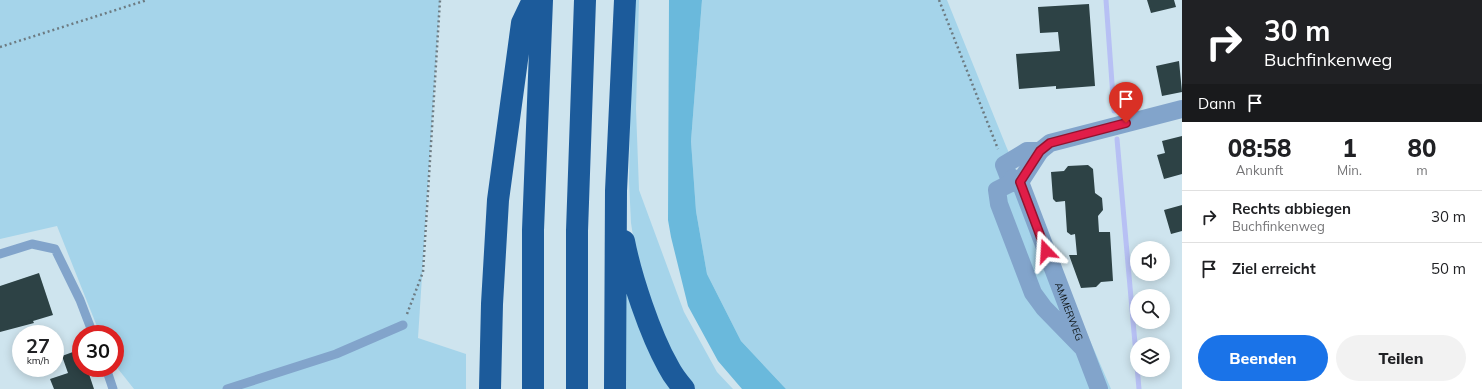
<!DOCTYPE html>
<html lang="de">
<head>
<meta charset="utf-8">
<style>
	:root { --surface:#fff; --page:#f2f2f2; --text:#202124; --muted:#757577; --line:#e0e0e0; --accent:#1a73e8 }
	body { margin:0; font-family:Mulish,sans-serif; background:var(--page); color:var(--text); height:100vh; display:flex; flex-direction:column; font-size:15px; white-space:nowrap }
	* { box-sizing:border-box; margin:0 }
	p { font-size:13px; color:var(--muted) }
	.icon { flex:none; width:22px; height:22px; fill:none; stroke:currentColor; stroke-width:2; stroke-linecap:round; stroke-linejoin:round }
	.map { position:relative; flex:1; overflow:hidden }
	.side { display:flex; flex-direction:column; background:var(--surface); width:300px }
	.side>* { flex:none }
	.hud { background:#202124; color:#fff; overflow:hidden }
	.buttons { position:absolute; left:1130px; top:241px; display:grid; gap:8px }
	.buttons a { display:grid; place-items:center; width:40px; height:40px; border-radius:50%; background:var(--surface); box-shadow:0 2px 10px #0003; font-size:20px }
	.speed { position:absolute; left:12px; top:325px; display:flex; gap:8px; font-size:20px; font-weight:700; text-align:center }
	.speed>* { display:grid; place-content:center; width:52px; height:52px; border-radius:50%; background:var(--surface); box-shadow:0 2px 10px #0003; line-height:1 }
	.speed small { font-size:10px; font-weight:400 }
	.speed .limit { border:6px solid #d22; background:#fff; color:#111 }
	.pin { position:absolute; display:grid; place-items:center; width:34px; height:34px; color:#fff; margin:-41px -17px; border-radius:50% 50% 50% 0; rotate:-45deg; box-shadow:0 0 4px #0007 }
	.pin .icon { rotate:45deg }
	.me { position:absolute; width:44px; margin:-22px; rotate:340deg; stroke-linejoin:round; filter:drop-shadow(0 0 3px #0008) }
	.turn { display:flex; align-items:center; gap:14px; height:84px; padding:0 16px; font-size:18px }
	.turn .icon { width:52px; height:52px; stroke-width:2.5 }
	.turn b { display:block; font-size:28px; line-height:34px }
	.then { display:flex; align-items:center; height:38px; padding:0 16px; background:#0003; gap:8px; font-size:15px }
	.eta { display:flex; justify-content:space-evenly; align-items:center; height:68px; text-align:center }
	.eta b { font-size:24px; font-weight:800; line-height:28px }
	.button { display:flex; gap:8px; margin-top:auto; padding:8px 16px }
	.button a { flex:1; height:46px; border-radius:24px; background:var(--accent); color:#fff; font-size:16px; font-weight:800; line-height:46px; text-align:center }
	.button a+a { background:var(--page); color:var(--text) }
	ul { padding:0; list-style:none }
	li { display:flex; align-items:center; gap:12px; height:52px; padding:0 16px; border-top:1px solid var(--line) }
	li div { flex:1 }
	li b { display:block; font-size:15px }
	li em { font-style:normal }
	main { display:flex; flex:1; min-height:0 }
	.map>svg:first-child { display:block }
	.green { fill:#a5d4ea }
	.forest { fill:#6ab9dc }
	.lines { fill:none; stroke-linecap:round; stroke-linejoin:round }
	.stream { stroke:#b7c0f4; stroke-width:5 }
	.building { fill:#2d4245 }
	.path { stroke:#6d7b82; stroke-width:2.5; stroke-dasharray:2 3; stroke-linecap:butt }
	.service { stroke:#82a4cb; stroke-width:9 }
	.minor { stroke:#82a4cb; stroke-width:18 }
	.motorway { stroke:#1c5b9b; stroke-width:22 }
	.route-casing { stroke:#92132f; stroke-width:10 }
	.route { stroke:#e11d48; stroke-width:7 }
	.labels { text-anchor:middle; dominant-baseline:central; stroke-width:4; stroke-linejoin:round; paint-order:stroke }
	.street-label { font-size:10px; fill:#131b1e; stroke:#dbf1fc }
</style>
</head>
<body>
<main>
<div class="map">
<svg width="1182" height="389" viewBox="0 0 1182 389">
	<rect width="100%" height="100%" fill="#cee4ee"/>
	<path class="green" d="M0,0h440l-22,338 48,16v35h-332l-19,-24v-31h-15l-43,-108 -57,13z
		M632,0h7l-3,109 3,81 45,122 33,60 16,17h-38l-30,-45 -27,-76 -7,-45 -2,-42z
		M702,0h245l59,146 105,243h-325l-45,-48 -34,-67 -11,-63 -5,-70z
		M624,283l53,106h-51z"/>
	<path class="forest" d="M669,0h33l-11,141 5,70 11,63 34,67 45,48h-44l-24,-28 -30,-55 -17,-69 -3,-17z"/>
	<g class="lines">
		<path class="stream" d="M1106,0l8,111
			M1117,139l22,250"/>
	</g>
	<path class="building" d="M1147,0h27l2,7 -25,6z
		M1089,4l6,82 -39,3v-3l-37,3 -3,-35 44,-3 -2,-19 -18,1 -2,-26z
		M1179,61l3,31 -20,4 -6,-30z
		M1182,136v38l-18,5 -7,-24 8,-2 -3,-12z
		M1088,165l5,4 2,24 7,5 1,12 -5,6 1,16h11l3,49 -12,1 -5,5 -15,1 -12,-33h8l-2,-21 -4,1 -4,-3 -2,-31 -9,1 -3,-3 -2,-27 13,-1 4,-5z
		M1182,205v26l-11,3 -7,-24z
		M39,273l14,42 -20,6 1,2 -34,9v-46z
		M81,349v19h6l7,21h-40l-4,-10 18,-6 -6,-17z"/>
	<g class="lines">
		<path class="path" d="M939,0l59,149
			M0,47l147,-47
			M407,314l16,-42 17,-272"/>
		<path class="service" d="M0,254l32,-10 23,5 25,51 13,34
			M106,368l7,21
			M227,389l109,-35 67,-29"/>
		<g class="minor">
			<path d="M1020,182l20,-31"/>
			<path d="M1011,183l-7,-18 23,-14h13l10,-8 132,-34"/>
			<path id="s1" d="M1082,347l-38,-39 -11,-15 -34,-89 -2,-14 14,-7 2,-5 7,4 79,207"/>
		</g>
		<path class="motorway" d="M624,241c7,36 26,93 44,125 4,8 10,16 16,23
			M490,389l2,-85 6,-104 24,-177 11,-23
			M533,389v-159l9,-230
			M577,389v-158l8,-231
			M615,389l1,-198 9,-191"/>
	</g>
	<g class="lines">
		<g class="route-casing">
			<path id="route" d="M1046,251l-26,-69 20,-31 10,-8 76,-20"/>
		</g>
		<use href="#route" class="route"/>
	</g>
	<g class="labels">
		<g class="street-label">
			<text stroke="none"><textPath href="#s1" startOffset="350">AMMERWEG</textPath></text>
		</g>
	</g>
</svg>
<div class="buttons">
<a><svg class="icon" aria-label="sound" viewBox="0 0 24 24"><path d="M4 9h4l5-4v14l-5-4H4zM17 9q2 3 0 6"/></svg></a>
<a><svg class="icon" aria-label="search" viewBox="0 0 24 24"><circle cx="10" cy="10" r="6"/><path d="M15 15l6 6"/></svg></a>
<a><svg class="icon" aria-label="layers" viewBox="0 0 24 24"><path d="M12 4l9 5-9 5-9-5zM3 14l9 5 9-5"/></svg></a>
</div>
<div class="speed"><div>27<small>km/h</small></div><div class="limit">30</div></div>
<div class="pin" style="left:1126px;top:123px;background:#d93025"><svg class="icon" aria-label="arrive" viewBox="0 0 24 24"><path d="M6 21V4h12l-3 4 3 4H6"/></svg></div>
<svg class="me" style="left:1046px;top:251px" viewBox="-20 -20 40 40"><path d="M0-17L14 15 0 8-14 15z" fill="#e11d48" stroke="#fff" stroke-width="4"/></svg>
</div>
<section class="side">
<div class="hud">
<div class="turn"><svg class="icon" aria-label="right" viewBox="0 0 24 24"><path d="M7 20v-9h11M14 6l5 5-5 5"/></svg><div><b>30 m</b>Buchfinkenweg</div></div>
<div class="then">Dann<svg class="icon" aria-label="arrive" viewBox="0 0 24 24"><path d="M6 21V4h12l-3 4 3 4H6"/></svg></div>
</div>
<div class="eta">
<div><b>08:58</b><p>Ankunft</p></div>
<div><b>1</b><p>Min.</p></div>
<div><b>80</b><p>m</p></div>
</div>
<ul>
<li><svg class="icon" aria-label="right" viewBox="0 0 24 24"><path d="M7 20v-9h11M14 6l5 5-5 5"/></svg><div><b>Rechts abbiegen</b><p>Buchfinkenweg</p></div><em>30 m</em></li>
<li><svg class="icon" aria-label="arrive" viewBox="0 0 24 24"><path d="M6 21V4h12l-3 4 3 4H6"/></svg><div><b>Ziel erreicht</b></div><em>50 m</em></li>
</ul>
<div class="button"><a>Beenden</a><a>Teilen</a></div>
</section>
</main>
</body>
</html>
